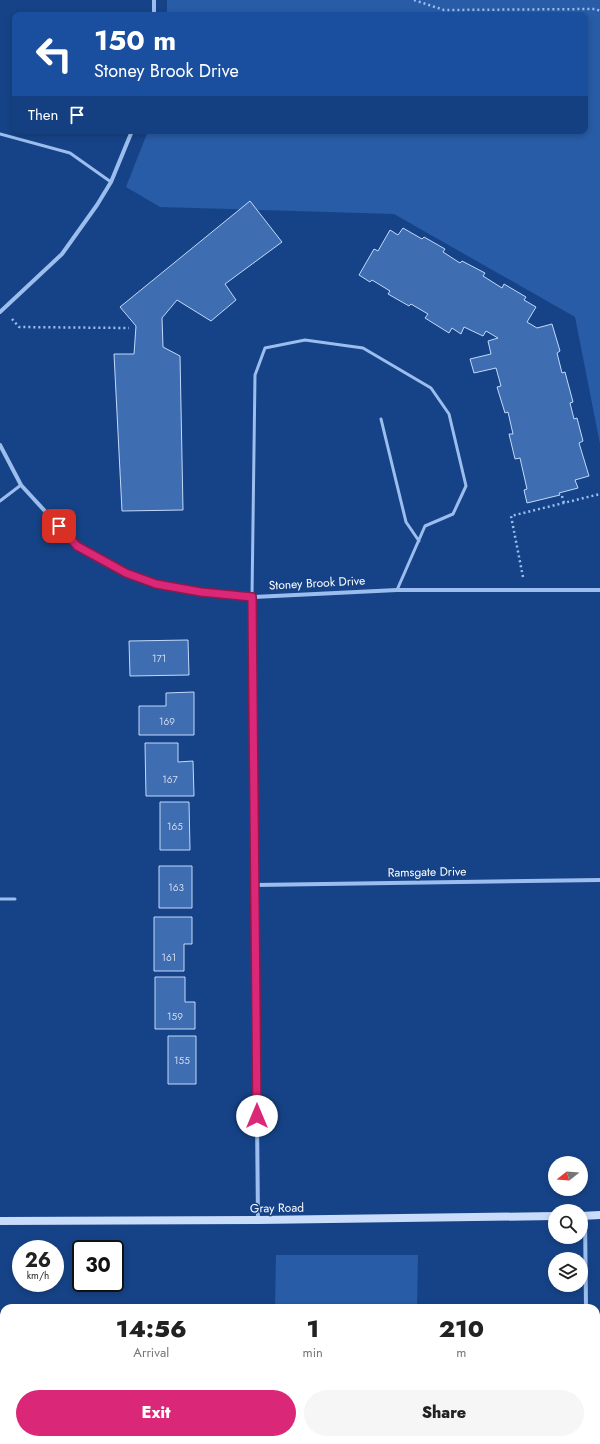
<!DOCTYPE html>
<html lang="en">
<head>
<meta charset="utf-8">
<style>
	:root { --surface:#fff; --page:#f6f6f6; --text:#222; --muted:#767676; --accent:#db2777 }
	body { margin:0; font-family:Jost,sans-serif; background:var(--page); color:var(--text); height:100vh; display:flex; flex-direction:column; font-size:15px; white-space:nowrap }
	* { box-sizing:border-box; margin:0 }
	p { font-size:13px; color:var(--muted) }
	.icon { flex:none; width:22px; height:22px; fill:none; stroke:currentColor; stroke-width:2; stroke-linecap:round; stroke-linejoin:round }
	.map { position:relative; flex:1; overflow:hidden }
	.panel { position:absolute; left:0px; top:1304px; width:600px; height:140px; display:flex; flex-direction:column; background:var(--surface); border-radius:12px 12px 0 0; box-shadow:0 2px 6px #0003 }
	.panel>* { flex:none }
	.guide { position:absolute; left:12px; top:12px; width:576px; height:122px; border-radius:8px; box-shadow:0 2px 6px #0003; background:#1a4fa0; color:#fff; overflow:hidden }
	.needle { width:26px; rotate:253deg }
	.fabs { position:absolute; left:548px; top:1156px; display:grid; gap:8px }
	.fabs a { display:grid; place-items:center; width:40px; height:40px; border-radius:50%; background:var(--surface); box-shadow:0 2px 6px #0003; font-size:20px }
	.speed { position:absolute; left:12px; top:1240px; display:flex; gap:8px; font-size:20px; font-weight:700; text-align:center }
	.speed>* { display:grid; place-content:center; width:52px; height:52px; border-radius:50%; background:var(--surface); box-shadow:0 2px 6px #0003; line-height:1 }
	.speed small { font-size:10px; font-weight:400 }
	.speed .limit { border:2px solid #111; border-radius:6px; background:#fff; color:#111 }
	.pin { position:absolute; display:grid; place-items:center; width:34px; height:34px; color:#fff; margin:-17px; border-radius:8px; box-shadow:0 2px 6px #0006 }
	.me { position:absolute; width:44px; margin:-22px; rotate:0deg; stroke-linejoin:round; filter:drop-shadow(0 0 3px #0008) }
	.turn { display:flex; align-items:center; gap:14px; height:84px; padding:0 16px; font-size:18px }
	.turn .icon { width:52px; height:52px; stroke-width:2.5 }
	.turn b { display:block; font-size:28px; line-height:34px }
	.then { display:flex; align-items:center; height:38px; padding:0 16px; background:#0003; gap:8px; font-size:15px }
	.eta { display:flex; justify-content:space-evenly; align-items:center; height:68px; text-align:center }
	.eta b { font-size:24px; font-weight:800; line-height:28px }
	.action { display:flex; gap:8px; margin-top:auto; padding:8px 16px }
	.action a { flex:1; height:46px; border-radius:24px; background:var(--accent); color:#fff; font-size:16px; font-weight:800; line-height:46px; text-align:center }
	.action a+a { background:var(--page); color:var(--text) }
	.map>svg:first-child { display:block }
	.green { fill:#285ca6 }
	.building { fill:#3e6db1; stroke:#c2d9fa }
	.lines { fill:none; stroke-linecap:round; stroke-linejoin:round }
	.path { stroke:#9cbeee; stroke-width:2.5; stroke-dasharray:2 3; stroke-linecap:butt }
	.service { stroke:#9cbeee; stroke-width:3 }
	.minor { stroke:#9cbeee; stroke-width:4 }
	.secondary { stroke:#c9dcfa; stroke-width:8 }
	.route-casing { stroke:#8e194d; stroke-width:10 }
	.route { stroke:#db2777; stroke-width:7 }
	.labels { text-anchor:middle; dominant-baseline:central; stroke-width:3; stroke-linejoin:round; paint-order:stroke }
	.number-label { font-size:10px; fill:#cfdaec }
	.street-label { font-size:12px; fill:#fff; stroke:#164387 }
</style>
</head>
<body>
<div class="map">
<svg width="600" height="1444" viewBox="0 0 600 1444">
	<rect width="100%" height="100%" fill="#164387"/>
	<path class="green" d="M167,0h433v444l-25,-127 -181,-103 -234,-7 -34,-20 22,-56h437v-116h-418z
		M276,1255h142l-1,53h-142z
		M273,1440h142v4h-142z"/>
	<path class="building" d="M250,201l32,41 -57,42 11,16 -25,21 -34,-21 -15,18 1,29 17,9 3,154 -61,1 -8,-157h20l2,-28 -16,-19z
		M403,228l19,11 2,-2 21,12 -2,3 17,11 2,-2 23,12 -2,3 19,12 2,-4 22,13 -2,3 12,7 -9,15 10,6 15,-4 8,27 -3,2 5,20 3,-1 8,30 -3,1 4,16 3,-1 6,23 -4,2 10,33 -14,4 3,8 -19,5 1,2 -33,8 -3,-13 3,-1 -7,-31 -5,1 -6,-25h4l-5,-22 -3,1 -8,-26 4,-1 -5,-18 -22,5 -4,-14 21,-5 -3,-13 10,-3 -12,-7 -3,5 -19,-9 -3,7 -9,-6 -3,5 -24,-15 3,-4 -17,-10 -2,2 -21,-12 2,-3 -18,-11 -2,2 -11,-7 15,-26 4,2 12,-21 8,5z
		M188,640l1,35 -59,1 -1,-35z
		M194,692v43h-55v-29h27v-13z
		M145,743h33v19l15,-1 1,35h-48z
		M160,802h29l1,48h-30z
		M159,866h33v42h-33z
		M154,917h38v27h-8v27h-30z
		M155,977h30v25h10v27h-40z
		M168,1036h28v48h-28z
		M0,1336h4v104h37v4h-41z"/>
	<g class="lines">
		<path class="path" d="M414,0l30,10 152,-1 4,2
			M12,319l7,8 110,1
			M562,496l2,7
			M523,577l-12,-61 89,-22"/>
		<path class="service" d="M0,134l70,19 41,29
			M381,419l25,103 13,19
			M0,501l21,-16
			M252,597l3,-222 10,-27 40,-8 58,8 68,40 18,26 17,72 -13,28 -28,12 -28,64
			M0,899h15"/>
		<path class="minor" d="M154,0v15
			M0,312l62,-58 35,-49 14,-23 21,-51
			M0,445l21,40 56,61 49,27 30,11 45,8 51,5 145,-7h203
			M252,597l6,623
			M255,885l345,-5
			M585,1215l1,93
			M586,1440v4"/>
		<path class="secondary" d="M581,1216l19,-1
			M0,1221l258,-1 297,-4"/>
	</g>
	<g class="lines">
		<g class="route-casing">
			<path id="route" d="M59,526l18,20 49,27 30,11 45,8 51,5 5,519"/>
		</g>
		<use href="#route" class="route"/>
	</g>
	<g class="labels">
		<g class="number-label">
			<text x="159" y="658">171</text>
			<text x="167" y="721">169</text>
			<text x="170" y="779">167</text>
			<text x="175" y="826">165</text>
			<text x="176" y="887">163</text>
			<text x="169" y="957">161</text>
			<text x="175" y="1016">159</text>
			<text x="182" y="1060">155</text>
		</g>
		<g class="street-label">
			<text transform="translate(317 583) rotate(-3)">Stoney Brook Drive</text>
			<text transform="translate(427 872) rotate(-1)">Ramsgate Drive</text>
			<text transform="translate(277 1208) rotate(-1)">Gray Road</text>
		</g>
	</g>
</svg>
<div class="fabs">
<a><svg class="needle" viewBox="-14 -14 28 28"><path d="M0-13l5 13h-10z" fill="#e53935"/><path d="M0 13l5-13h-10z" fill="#767676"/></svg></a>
<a><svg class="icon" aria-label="search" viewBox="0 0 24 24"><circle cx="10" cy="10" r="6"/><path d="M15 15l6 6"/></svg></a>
<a><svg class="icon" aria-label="layers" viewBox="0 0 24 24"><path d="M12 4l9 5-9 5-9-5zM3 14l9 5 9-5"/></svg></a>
</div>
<div class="speed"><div>26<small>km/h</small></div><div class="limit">30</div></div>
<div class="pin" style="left:59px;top:526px;background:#d93025"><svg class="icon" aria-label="arrive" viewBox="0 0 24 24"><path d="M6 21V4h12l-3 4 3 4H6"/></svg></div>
<svg class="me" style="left:257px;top:1116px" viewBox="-20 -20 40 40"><circle r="19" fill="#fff"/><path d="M0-13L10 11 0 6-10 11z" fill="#db2777"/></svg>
<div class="guide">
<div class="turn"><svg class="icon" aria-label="left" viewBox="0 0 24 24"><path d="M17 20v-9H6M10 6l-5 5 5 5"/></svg><div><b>150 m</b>Stoney Brook Drive</div></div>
<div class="then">Then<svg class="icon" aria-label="arrive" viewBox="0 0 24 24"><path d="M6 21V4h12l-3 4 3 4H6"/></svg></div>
</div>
<section class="panel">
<div class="eta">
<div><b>14:56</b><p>Arrival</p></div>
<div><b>1</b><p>min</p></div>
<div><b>210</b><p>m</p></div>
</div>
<div class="action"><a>Exit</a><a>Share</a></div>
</section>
</div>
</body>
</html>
